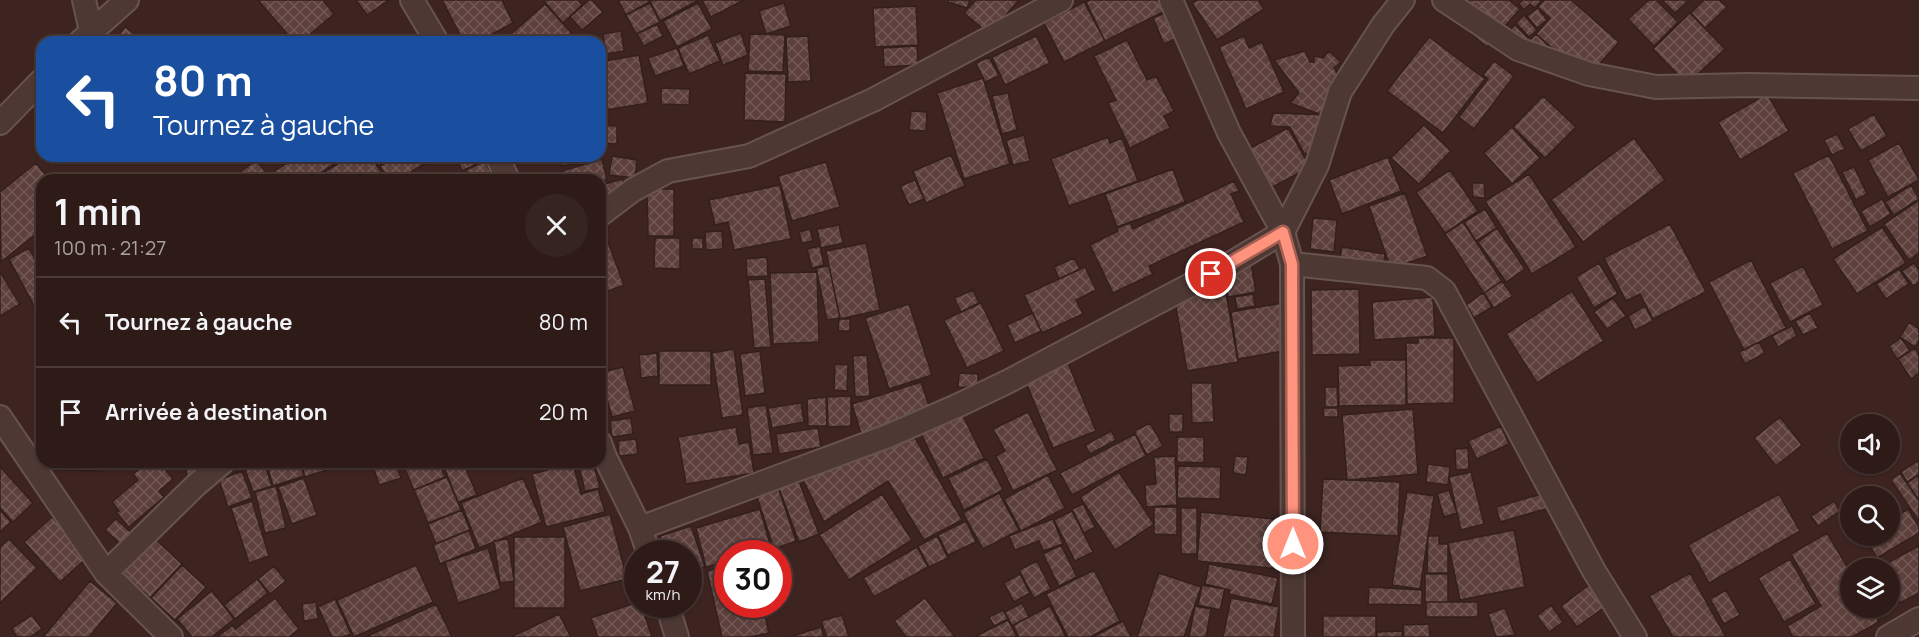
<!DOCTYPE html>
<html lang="fr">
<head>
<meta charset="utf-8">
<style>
	:root { --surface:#2e1b18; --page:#362421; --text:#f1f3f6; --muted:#a7a1a2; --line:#493937 }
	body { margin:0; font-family:Manrope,sans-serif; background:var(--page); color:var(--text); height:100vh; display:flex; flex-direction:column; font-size:22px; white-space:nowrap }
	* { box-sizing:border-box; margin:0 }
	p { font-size:20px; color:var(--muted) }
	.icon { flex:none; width:33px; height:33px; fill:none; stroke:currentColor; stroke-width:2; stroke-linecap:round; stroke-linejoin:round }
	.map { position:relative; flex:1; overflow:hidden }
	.drawer { position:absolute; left:36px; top:174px; width:570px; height:294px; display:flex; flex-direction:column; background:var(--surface); border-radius:18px; box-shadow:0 2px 4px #0004,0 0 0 2px var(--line) }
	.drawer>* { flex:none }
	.guide { position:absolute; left:36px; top:36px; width:570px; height:126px; border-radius:18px; box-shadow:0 2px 4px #0004,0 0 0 2px var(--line); background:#1a4fa0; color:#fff; overflow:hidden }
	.tools { position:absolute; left:1840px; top:414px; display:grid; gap:12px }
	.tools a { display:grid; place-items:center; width:60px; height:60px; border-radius:50%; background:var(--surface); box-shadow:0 2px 4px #0004,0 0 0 2px var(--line); font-size:30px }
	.speed { position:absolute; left:624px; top:540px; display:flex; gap:12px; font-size:30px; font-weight:700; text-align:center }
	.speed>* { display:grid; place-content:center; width:78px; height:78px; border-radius:50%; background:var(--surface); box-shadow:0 2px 4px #0004,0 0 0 2px var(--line); line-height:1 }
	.speed small { font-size:15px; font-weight:400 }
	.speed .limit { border:9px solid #d22; background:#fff; color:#111 }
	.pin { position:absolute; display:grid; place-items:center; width:51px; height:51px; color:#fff; margin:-26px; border:3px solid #fff; border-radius:50%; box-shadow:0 2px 6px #0007 }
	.me { position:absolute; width:66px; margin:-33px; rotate:0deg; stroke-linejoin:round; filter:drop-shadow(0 0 4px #0008) }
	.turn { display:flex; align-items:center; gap:21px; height:126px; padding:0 18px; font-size:27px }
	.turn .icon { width:78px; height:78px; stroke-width:2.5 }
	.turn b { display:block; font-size:42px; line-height:51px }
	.round { display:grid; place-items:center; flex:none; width:63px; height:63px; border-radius:32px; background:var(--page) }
	.summary { display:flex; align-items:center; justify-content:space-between; height:102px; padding:0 18px }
	h1 { font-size:36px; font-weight:700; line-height:45px }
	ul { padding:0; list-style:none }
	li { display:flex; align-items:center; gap:18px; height:90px; padding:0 18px; border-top:2px solid var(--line) }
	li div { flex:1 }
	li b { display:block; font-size:22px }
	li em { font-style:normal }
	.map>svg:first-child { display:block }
	.building { fill:url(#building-cross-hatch); stroke:#331f1c; stroke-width:1.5 }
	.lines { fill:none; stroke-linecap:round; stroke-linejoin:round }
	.minor-casing { stroke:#675350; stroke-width:26 }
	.minor { stroke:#4d3834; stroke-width:22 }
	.route-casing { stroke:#a66052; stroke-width:15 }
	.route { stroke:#ff937e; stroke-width:10 }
</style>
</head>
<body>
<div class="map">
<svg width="1919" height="637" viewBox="0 0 1919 637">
	<defs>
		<pattern id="building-cross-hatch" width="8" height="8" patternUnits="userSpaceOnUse" patternTransform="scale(1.5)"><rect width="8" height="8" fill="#5d403c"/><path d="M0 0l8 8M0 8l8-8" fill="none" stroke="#735956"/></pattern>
	</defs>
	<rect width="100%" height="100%" fill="#3d2420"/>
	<path class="building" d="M258,0h65l11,14 -33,28h-7z
		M356,0h33l-22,15z
		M442,0h60l11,23 -36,19h-13z
		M543,0h35l4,5 -19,18z
		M589,0h3l11,12 -21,18 -12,-13z
		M618,0h30l1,2 -23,13z
		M653,0h43l1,1 -37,20 -10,-20z
		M702,0h42l-33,17z
		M949,0h21l-3,8 -19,-6z
		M976,0h43l-30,34 -25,-21z
		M1090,0h69l6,11 -60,30 -19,-39z
		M1197,0h61l6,9 -47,31 -25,-37z
		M1454,0h55l11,9 -33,38 -42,-36z
		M1523,0h19l-7,8 -5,-4 -6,6 -5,-6z
		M1544,0h27l48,42 -32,36 -51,-44 14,-16 -12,-11z
		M1649,0h7l22,22 -24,24 -26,-27z
		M1662,0h27l-14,13z
		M1704,0h15l8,7 -22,21 -14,-15z
		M1084,2l21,39 -41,21 -20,-39z
		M650,3l10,19 -24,12 -10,-19z
		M698,3l14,26 -35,18 -14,-26z
		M784,3l7,23 -25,8 -7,-23z
		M545,4l30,33 -6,5h-67z
		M916,6l2,39 -43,2 -2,-39z
		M1538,8l9,12 -10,8 -10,-12z
		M1168,12l11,25 -15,7 -11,-26z
		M1690,13l35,36 -38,35 -34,-35z
		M1524,15l13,15 -8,7 -13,-14z
		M657,24l6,12 -19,10 -7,-12z
		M1515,25l14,14 -14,13 -14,-14z
		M125,27l20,15h-32z
		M621,31l3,20 -18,3 -3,-20z
		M741,33l7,22 -25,10 -8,-22z
		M750,34l35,1 -2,37 -35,-1z
		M1536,34l17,16 -26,-7z
		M708,35l12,26 -31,13 -11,-26z
		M808,36l3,45 -23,1 -2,-45z
		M1036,36l14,27 -45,22 -13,-28z
		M1244,36l5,12 13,-6 22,50 -38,17 -27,-62z
		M1429,37l56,42 -42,54 -56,-42z
		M1127,40l20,40 9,-4 18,35 -10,5 6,12 -40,20 -22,-45 8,-3 -22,-44z
		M917,46l1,19 -34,2 -1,-19z
		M677,48l7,18 -29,10 -7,-18z
		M1305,51l5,11h4v-6l9,2 6,-7 12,11 -7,6 10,16 -25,30 -29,-11 9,-10 -25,-33z
		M639,55l9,48 -48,8v-49z
		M989,57l10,19 -14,6 -9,-19z
		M1494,61l20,15 -40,53 -15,-12 29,-38 -5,-4z
		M745,73l41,1 -1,48 -41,-2z
		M983,78l27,86 -46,15 -27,-86z
		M661,88l29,1 -1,16 -28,-1z
		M1008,93l9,37 -15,4 -10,-38z
		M1767,94l22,37 -49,29 -22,-38z
		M1543,96l33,31 -31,31 -32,-31z
		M911,111l16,1 -1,19 -17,-1z
		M1273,113l56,2 -16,40 -9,-2 -14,-26 -20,-1z
		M1874,114l13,22 -26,15 -13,-22z
		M603,125l14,1v18l-15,-1z
		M1424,125l27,26 -32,33 -28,-26z
		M1512,127l28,31 -28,26 -28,-31z
		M1288,128l22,39 -41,22 -22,-39z
		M1837,134l8,15 -13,6 -8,-15z
		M1024,135l6,26 -17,4 -7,-25z
		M1108,137l2,6 12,-5 16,43 -69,25 -18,-47z
		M1634,138l31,42 -82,62 -32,-42z
		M1899,143l20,37 -31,17 -20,-37z
		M600,151l1,8 -39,7 -1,-10h39z
		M951,155l14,31 -39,17 -13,-32z
		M1829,155l39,76 -36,18 -39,-76z
		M298,156h49l-38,24h-29l-6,-9z
		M351,156h20l15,24h-54l-6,-9z
		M372,156h21l-15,10z
		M396,156h34l2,3 -34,21h-9l-9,-14z
		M456,156h25l2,5 -21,10z
		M612,156l25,4 -2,18 -26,-3z
		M1388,157l13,34 -59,23 -13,-34z
		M602,159l5,21 -7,2v-2h-67z
		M256,160l16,20h-42z
		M485,161l9,19h-23l-5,-10z
		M826,162l14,45 -48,14 -14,-45z
		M36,163l14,17h-8v49l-41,33 -1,-70z
		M1854,167l13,27 -11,6 -14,-28z
		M1173,169l12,33 -68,25 -12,-33z
		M1450,170l28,41 -33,22 -29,-41z
		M1529,174l47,73 -44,27 -47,-73z
		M622,179l6,17 -21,6 -5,-17z
		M915,180l9,19 -15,6 -9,-19z
		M1234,181l5,10 -8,3 13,28 -95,44 4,8 -40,19 -23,-48 28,-14 -1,-3 13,-5 3,6z
		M1472,183h12l1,15 -12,-1z
		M780,185l11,54 -57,11 -6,-28 -13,3 -6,-25z
		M1911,185l8,14 -25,16 -9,-13z
		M647,189h27v47h-26z
		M1405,193l22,63 -36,13 -22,-63z
		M1882,199l9,15 -21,13 -9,-16z
		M1919,200v53l-10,7 -25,-36z
		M1485,209l12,19 -21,13 -12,-19z
		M1313,218l24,2 -3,32 -24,-3z
		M1463,222l39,59 -18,12 -39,-59z
		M1670,224l36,68 -53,27 -13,-25 -14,7 -22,-43z
		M839,225l4,18 -22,5 -4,-19z
		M1882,227l24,36 -49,31 -24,-35z
		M1497,228l28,41 -19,13 -28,-40z
		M603,229l21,56 -24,9v-64z
		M810,229l3,12 -11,2 -3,-11z
		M722,231l1,18 -17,1 -1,-18z
		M655,238h25v31l-26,-1z
		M692,238h11v11h-11z
		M866,243l14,67 -40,9 -14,-68z
		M820,246l4,19 -12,3 -5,-19z
		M1342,247l43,7 -2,16 -44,-6z
		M29,248l13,24v39l-4,2 -29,-54z
		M767,257l1,19 -21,1 -1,-18z
		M1074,258l6,11 -21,10 -5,-12z
		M1751,260l35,68 -42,22 -35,-68z
		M1251,263l5,29 -28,5 -5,-30z
		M1599,263l19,31 -24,14 -18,-31z
		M1914,263l5,7v12l-6,4 -11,-15z
		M829,266l11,52 -13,2 -11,-52z
		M1803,266l20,39 -33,17 -20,-39z
		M1085,267l11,23 -20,10 7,14 -41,19 -18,-38z
		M1899,269l10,15 -23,15 -10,-15z
		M0,272l20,32 -20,12z
		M817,272l2,70 -46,2 -3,-71z
		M1223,276l15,86 -51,9 -15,-87z
		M765,279l6,68 -17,1 -6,-68z
		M1502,281l11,15 -19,12 -10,-15z
		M1359,289l1,65 -48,1 -1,-65z
		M973,290l6,13 -18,9 -7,-14z
		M1572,291l32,50 -67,42 -31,-49z
		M1483,293l9,14 -18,11 -8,-13z
		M1253,294l2,12 -18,3 -2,-12z
		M1433,297l2,39 -61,4 -2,-38z
		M1613,298l13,18 -19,13 -13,-17z
		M981,303l23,48 -37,17 -23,-48z
		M1282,303l7,47 -51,9 -7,-47z
		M909,304l23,71 -43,14 -24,-71z
		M1645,306l8,15 -18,9 -7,-14z
		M1033,313l8,18 -26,12 -8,-18z
		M1810,313l8,15 -15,7 -8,-14z
		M839,319h11v12h-12z
		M1909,322l10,7v12l-4,6 -15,-10z
		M1792,326l5,10 -19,11 -6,-11z
		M1418,338h36v65l-47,1 -1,-61h12z
		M1901,338l9,13 -13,8 -8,-13z
		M1759,342l6,11 -20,11 -6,-12z
		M1915,348l4,8v17l-8,6 -13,-20z
		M734,349l9,66 -21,3 -10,-65z
		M659,351h52v34h-52z
		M760,351l5,42 -20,3 -5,-42z
		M657,353l1,23 -17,2 -2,-23z
		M867,355l3,41 -15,1 -2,-41z
		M1370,360h36v45l-67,1 -1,-40 32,-1z
		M1068,363l28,68 -43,17 -28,-68z
		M835,364l13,1 -1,26 -13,-1z
		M623,367l12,44 -23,6 -12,-44z
		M959,373l19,1v14l-20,-1z
		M921,382l13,39 -70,22 -12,-39z
		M1191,383h21l2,39 -22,1z
		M1325,387h12l1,20h-13z
		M851,396v30l-23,1 -1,-30z
		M826,397l1,29h-19l-1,-27z
		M801,403l3,19 -32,6 -4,-20z
		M766,405l7,48 -20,2 -6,-47z
		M1323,408h15v9h-14z
		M1413,409l5,65 -71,6 -5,-65z
		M961,412l23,46 -41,20 -23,-46z
		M1028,412l29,58 -44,21 -17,-35 9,-5 -12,-22z
		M1169,414h14v18h-14z
		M1780,417l22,28 -26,21 -22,-28z
		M631,418l2,16 -21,3 -2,-16z
		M1150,423l13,23 -16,9 -13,-24z
		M1501,426l8,18 -32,15 -9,-18z
		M736,427l3,17 10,-2 5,31 -68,11 -8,-47z
		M818,428l3,19 -42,7 -3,-20z
		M911,431l51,89 -38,20 -36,-59 -64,41 -27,-54z
		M1111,431l5,9 -26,14 -5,-9z
		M1135,434l11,22 -74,39 -12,-22z
		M1177,437h27v26l-27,-1z
		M636,439l2,15 -19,2 -1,-15z
		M1468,448l1,21 -13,1 -1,-21z
		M1175,456l2,49 -31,2 -1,-22 11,-1 -2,-27z
		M1235,456l13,1 -2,18 -13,-2z
		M987,459l16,31 -39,20 -16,-32z
		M1919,460v14l-12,8 -6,-10z
		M64,462h38l-1,9 -38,-1z
		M148,462h11l14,17 -14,12 5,6 -35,30 -13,-15 3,-1 -7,-9 26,-22 -5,-6z
		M256,462h8l8,24 -19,6 -9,-26z
		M266,462h34l4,14 -31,10z
		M301,462h51l-47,15z
		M372,462h23l6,16 -22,7z
		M402,462h37l6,15 -31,13z
		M442,462h21l14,33 -19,7z
		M578,462h15l7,26 -15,3z
		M573,463l8,31 17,-5 7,23 -59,15 -14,-53z
		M186,464h13v14h-12z
		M1428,464l22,3 -2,18 -22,-3z
		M1178,466l43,1 -1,32 -43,-1z
		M0,467l33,36 -20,19 -13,-14z
		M794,468l25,66 -20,8 -25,-67z
		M242,471l10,27 -24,9 -9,-27z
		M1119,472l35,52 -39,26 -35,-53z
		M1471,472l13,52 -23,6 -12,-53z
		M1900,473l19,28v20l-28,-41z
		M1048,475l17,33 -44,23 -17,-32z
		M1917,476l2,3v21l-12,-17z
		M447,477l14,33 -33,13 -14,-33z
		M304,478l13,37 -25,9 -14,-37z
		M523,478l19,44 -63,26 -18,-45z
		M1323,479l77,3 -2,54 -78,-4z
		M777,484l19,57 -22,8 -19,-58z
		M276,486l10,42 -21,5 -10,-41z
		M1449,490l8,23 -13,4 -7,-23z
		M1407,492l27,4 -14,93 -28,-4z
		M999,493l20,37 -36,19 -20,-36z
		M1545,493l4,15 -49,14 -4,-15z
		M882,494l30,46 -63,40 -30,-45z
		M1779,494l21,37 -91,52 -21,-38z
		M252,501l17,55 -20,7 -18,-55z
		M1834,501l6,10 -22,15 -7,-10z
		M1083,504l12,23 -11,6 -12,-24z
		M1154,507h23v28l-23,-1z
		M1181,508h16v46h-16z
		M760,509l11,39 -19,6h-24v7l-22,6 -10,-39z
		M1908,509l11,18v6l-42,25 -13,-22h26v-16z
		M0,510l11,12 -11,10z
		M462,510l8,20 -34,14 -8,-20z
		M1072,511l21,41 -18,9 -21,-41z
		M1201,512l83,8 -5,49 -82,-8z
		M610,514l17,65 -47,12 -17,-64z
		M52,517l36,40 -28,25 -36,-40z
		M116,519l18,16 -11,11 -18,-16z
		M1053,519l10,25 -20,7 -4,-10 -24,9 -6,-14z
		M966,521l10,21 -28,13 -10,-20z
		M691,526l14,41 -17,5v-18h-23l-5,-18z
		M469,530l7,19 -36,15 -7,-19z
		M1514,530l11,57 -65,13 -12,-57z
		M1827,533l24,40v35h20l8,14 -27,15h-59l-6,-11 34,-20 -30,-52z
		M151,535l31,29 -32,34 -32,-29z
		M937,536l11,22 -19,9 -11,-21z
		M1428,536h11v8h9v29h-21z
		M514,537h51v71h-51z
		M9,539l28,29 -37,35v-56z
		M508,539l6,42 -14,2 -6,-42z
		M1061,545l16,32 -18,9 -16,-32z
		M1919,546v47l-19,10 -10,-18v-17l-10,-1z
		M917,547l11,20 -54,30 -11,-19z
		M488,548l13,41 -43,14 -13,-41z
		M1790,559l26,45 -32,18 -26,-44z
		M1037,561l14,28 -17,9 -15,-28z
		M1209,564l69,14 -6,26 -43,-10 1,-4 -25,-6z
		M182,565l24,22 -31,33 -24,-22z
		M416,565l17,37 -79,35 -17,-37z
		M274,566l12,15 -16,13 -12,-15z
		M728,566v38h34l7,29 -19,4h-28l-15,-66z
		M1094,570l26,51 -30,16h-22l-22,-43z
		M1159,573l42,14 -17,50h-47z
		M1690,573l36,64h-53l-24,-41z
		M778,574h10l-1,20 -9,-1z
		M1020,574l10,19 -16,9 -10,-19z
		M1425,574h23v28h-23z
		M257,579l11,14 -33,26 -11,-14z
		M90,581l27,22 -28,34h-46z
		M1593,582l16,22 -32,23 -16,-21z
		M1202,585l23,4 -5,21 -22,-5z
		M1369,587l53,3v15l-54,-1z
		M1726,590l14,25 -16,9 -14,-25z
		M212,591l22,28 -22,18h-20l-15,-18z
		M275,598l24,31 -10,8h-70l-1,-1 15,-11 2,4z
		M925,598l30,39h-49l-12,-16z
		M1231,598l48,9 -5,30h-51z
		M335,599l16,35 -8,3h-11l-14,-30z
		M1890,600l5,8 -14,10 -7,-10h16z
		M316,602l2,17 -14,2 -2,-17z
		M638,602v2h3l11,33h-54l-7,-19z
		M1426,602h52v15h-52z
		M1022,603l7,14 -17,9 -7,-14z
		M436,604l16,33h-86z
		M1551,605l12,17 -14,10 -12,-16z
		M1050,606l16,31h-47l-6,-12z
		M1195,606l16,3 -5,28h-17z
		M1505,608l10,27 -19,2 -8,-23z
		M1003,610l5,9 -14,7 -5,-9z
		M559,614l12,23h-60z
		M32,615l10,14 -12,8h-13l-5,-9z
		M842,615l7,22h-22l-6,-16z
		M1323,616h53v21h-53z
		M1008,620l9,17h-43z
		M1123,621l8,16h-38z
		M1429,624l1,13h-26l-1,-12z
		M821,627l3,10h-34z
		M1402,631v6h-25v-5z"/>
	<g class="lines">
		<g class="minor-casing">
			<path id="minor" d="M84,0l7,31
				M412,0l25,42
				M1171,0l58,133 54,99 9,32 1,373
				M1444,0l74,49 71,25 67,13 92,-2 171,3
				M80,42l47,-42
				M0,123l42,-43
				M497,156l11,24
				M600,215l33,-25 35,-19 81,-15 124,-56 188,-100
				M1292,264l135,14 17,13 150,280 41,66
				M0,417l106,156 65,64
				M600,443l5,14 35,71
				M649,554l-9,-26 248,-92 71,-31 48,-23 223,-118 53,-32 34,-67 23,-73 43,-67 20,-25
				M106,573l90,-88 27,-23
				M667,604l10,33
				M1888,637l31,-18"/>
		</g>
		<use href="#minor" class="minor"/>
	</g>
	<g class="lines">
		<g class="route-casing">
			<path id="route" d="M1211,274l72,-42 9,32 1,280"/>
		</g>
		<use href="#route" class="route"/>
	</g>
</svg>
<div class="tools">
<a><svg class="icon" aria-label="sound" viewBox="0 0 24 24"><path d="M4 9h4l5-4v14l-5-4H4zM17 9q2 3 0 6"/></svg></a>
<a><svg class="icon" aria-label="search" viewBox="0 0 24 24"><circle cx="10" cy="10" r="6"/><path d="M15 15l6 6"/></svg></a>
<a><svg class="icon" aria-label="layers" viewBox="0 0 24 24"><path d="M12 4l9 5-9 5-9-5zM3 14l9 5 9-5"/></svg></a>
</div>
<div class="speed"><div>27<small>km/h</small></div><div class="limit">30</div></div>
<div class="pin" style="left:1211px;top:274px;background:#d93025"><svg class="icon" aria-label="arrive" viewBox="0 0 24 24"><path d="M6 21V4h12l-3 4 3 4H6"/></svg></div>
<svg class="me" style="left:1293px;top:544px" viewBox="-20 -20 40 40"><circle r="17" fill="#ff937e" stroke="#fff" stroke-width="3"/><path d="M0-11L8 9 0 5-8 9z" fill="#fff"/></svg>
<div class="guide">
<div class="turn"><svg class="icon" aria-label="left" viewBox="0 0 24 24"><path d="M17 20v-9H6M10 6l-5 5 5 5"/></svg><div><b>80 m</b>Tournez à gauche</div></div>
</div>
<section class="drawer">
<div class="summary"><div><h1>1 min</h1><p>100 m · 21:27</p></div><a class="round"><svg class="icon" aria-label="close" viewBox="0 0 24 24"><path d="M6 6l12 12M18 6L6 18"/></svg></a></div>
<ul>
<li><svg class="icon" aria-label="left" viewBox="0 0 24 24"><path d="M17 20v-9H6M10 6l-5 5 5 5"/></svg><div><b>Tournez à gauche</b></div><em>80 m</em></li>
<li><svg class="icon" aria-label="arrive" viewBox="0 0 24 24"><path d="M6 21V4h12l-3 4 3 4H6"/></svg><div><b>Arrivée à destination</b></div><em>20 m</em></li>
</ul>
</section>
</div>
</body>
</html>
